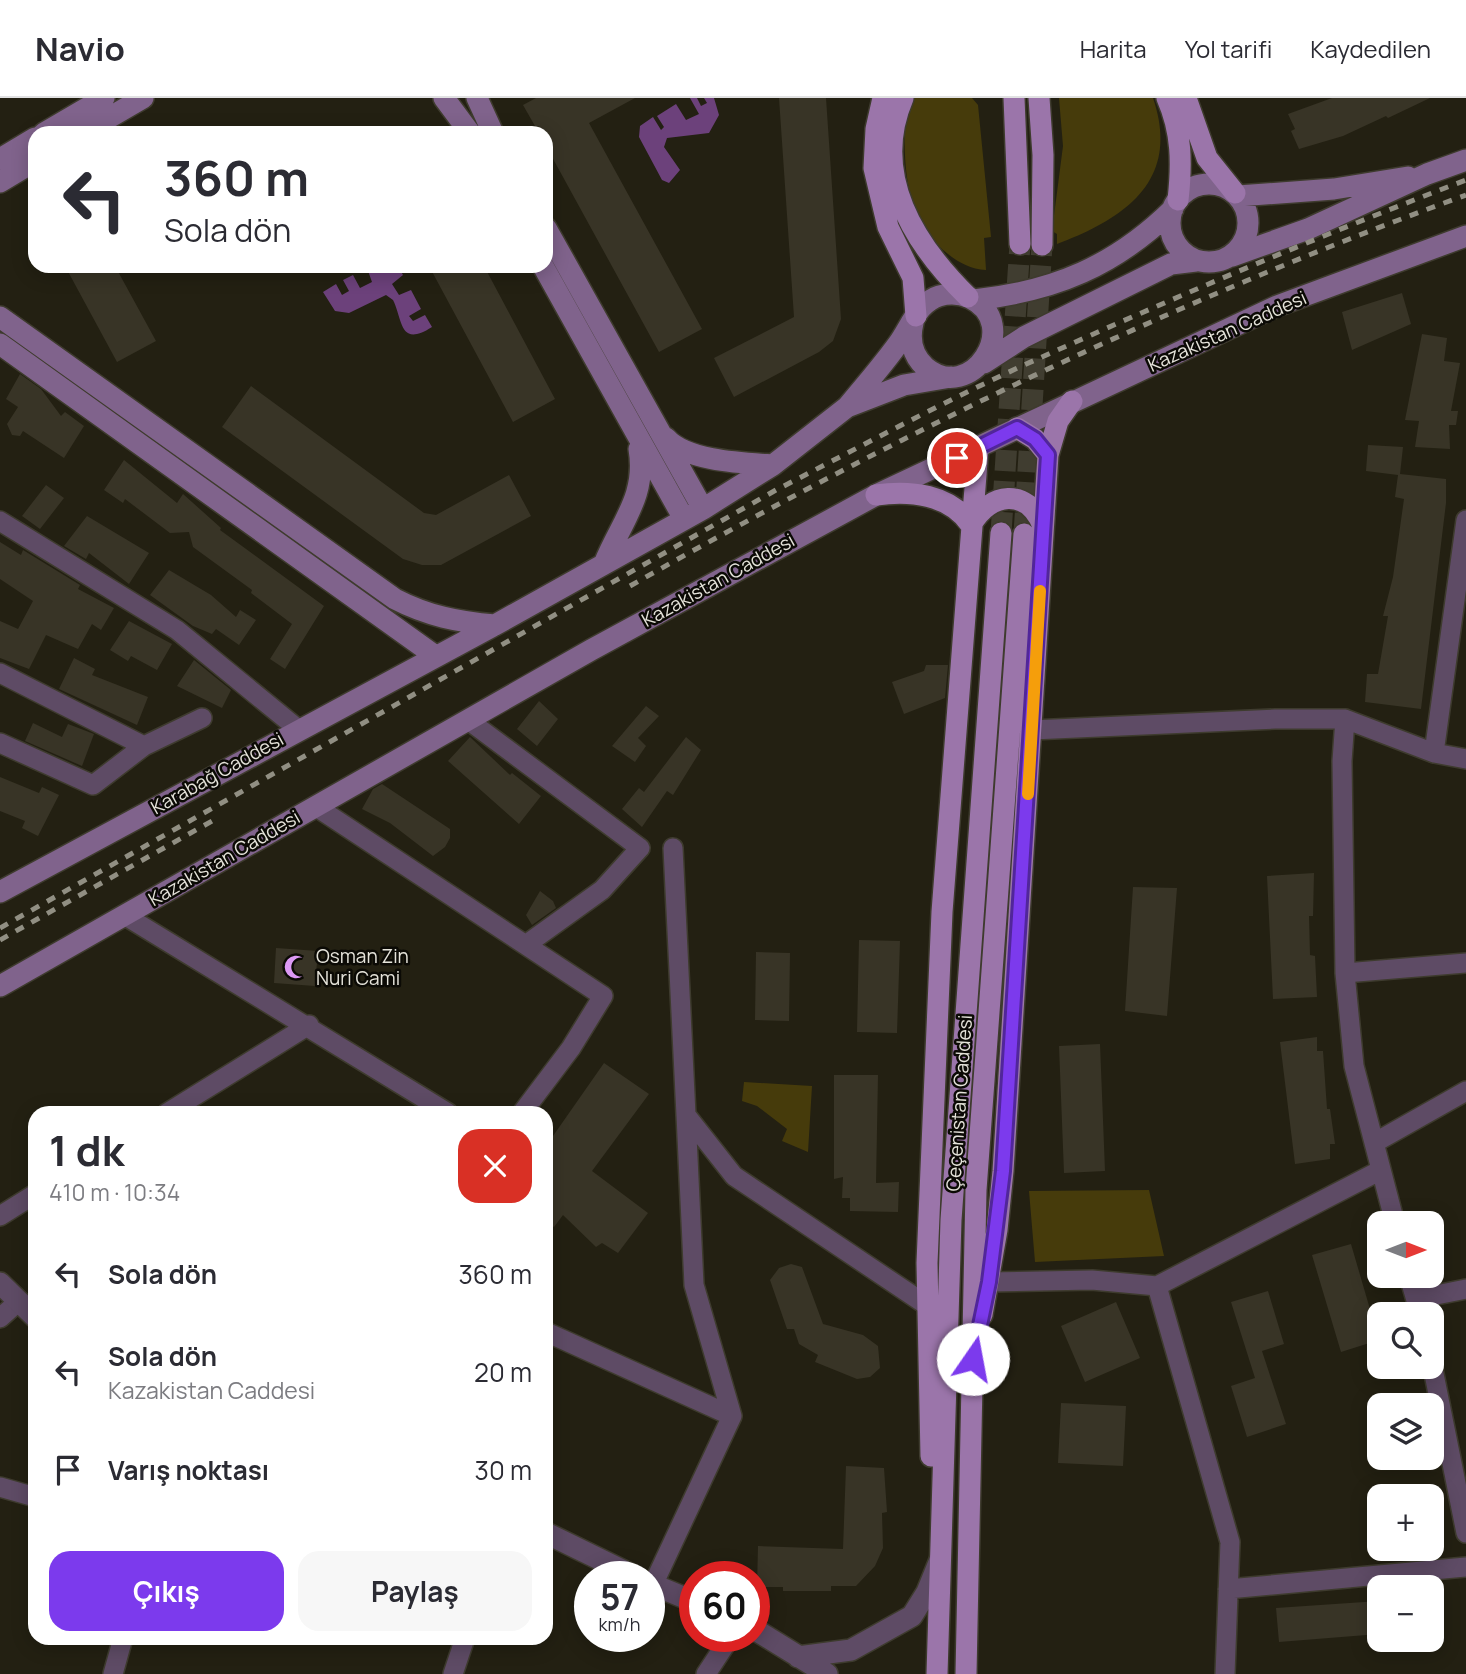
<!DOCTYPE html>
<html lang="tr">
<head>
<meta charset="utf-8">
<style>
	:root { --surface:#fff; --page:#f7f7f7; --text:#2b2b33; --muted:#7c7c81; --line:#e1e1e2; --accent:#7c3aed }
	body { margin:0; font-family:Manrope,sans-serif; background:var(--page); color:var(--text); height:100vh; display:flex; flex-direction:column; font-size:26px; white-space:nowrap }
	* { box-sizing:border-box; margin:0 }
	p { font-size:23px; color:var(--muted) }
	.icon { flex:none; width:38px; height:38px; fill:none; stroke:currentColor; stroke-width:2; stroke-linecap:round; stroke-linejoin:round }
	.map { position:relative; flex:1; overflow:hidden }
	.side { position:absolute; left:28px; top:1008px; width:525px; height:539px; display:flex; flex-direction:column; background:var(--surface); border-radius:21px; box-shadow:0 4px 18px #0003 }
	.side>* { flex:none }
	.top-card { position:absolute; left:28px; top:28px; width:525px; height:147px; border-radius:21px; box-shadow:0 4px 18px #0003; background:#fff; color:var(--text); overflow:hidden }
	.needle { width:46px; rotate:90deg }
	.tools { position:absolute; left:1367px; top:1113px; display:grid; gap:14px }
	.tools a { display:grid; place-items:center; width:77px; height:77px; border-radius:14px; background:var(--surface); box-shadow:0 4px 18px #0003; font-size:35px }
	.speed { position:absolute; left:574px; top:1463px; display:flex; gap:14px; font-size:35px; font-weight:700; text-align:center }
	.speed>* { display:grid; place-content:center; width:91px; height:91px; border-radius:50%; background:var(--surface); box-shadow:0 4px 18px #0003; line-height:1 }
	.speed small { font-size:18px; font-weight:400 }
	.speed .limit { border:10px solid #d22; background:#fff; color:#111 }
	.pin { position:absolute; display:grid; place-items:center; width:60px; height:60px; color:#fff; margin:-30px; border:4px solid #fff; border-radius:50%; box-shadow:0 2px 7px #0007 }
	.me { position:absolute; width:77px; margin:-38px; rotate:12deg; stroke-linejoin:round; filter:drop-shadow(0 0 5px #0008) }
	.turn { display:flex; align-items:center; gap:24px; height:147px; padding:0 21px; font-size:32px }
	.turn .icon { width:91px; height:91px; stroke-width:2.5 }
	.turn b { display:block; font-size:49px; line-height:60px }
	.round { display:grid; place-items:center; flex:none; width:74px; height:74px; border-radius:21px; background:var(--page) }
	.summary { display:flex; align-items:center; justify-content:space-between; height:119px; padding:0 21px }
	h1 { font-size:42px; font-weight:700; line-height:52px }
	.action { display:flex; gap:14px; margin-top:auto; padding:14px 21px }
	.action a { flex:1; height:80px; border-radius:21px; background:var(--accent); color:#fff; font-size:28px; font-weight:700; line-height:80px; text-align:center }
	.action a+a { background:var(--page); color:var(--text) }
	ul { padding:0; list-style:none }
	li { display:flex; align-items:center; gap:21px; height:98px; padding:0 21px }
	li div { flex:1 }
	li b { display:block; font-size:26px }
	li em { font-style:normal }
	header { display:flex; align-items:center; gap:42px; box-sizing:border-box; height:98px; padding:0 35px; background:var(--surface); border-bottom:2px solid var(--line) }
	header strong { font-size:33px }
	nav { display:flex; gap:38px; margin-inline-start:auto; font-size:24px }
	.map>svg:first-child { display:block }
	.green { fill:#463b0b }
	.water { fill:#6c417b }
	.building { fill:#383426 }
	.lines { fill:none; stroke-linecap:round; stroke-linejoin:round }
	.primary-tunnel { stroke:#403d30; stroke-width:21; stroke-dasharray:21 10; stroke-linecap:butt }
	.minor-casing { stroke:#3e3b2e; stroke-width:22 }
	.tertiary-casing { stroke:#3e3b2e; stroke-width:24 }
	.secondary-casing { stroke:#3e3b2e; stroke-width:24 }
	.primary-casing { stroke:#3e3b2e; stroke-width:24 }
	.minor { stroke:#5e4b65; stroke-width:19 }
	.tertiary { stroke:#5e4b65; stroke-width:21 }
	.secondary { stroke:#80638c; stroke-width:21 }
	.primary { stroke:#9b75aa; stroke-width:21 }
	.rail { stroke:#918f83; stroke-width:5; stroke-dasharray:9 9; stroke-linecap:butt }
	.route-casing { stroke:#51269a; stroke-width:18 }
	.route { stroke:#7c3aed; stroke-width:12 }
	.slow { stroke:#f59e0b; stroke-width:12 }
	.labels { text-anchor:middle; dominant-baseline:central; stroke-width:5; stroke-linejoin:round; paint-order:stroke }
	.street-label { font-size:19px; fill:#e5e3da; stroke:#0b0a05 }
	.poi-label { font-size:19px; fill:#e5e3da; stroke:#0b0a05; text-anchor:start }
</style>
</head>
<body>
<header>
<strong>Navio</strong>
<nav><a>Harita</a><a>Yol tarifi</a><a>Kaydedilen</a></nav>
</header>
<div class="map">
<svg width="1466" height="1576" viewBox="0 0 1466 1576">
	<rect width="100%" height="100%" fill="#232012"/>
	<path class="green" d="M912,0h60l6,7 13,132 -7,1 2,32c-17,-1 -30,-9 -43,-20 -42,-37 -39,-94 -38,-145z
		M1059,0h94c28,82 -27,120 -96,146v-10l-5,-3 11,-85z
		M744,984l68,4 -4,66 -26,-11 5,-12 -30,-23 -15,-5z
		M1149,1092l15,66 -129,6 -6,-71z"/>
	<path class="water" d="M690,0h7l4,8 6,-3 -3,-5h10l5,17 -10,18 -42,5 -3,9 16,23 -11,13 -7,-3 -23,-43 1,-11 13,-9 8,13 3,-3 -7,-11 19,-12 10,16 13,-6z
		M370,168h28l5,9 -11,9 7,11 12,-5 10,19 -12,7 4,5 12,-6 7,12c-33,21 -29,-7 -39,-27l-7,-5 -37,18 -14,-2 -12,-19 13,-8 6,11 7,-4 -6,-11 10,-5 7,13 12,-6 -5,-14z"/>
	<path class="building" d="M536,0h99l-46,25 113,206 -43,23 -113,-206v-13h-7l-16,-28z
		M779,0h47l15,221 -8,22 -14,11 -85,45 -20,-39 80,-41z
		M1332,0h98l-42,20 -2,-2 -43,20 -44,13 -8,-18 4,-2 -7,-15z
		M65,168h50l41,75 -39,21z
		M429,168h55l71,133 -42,23z
		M1402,195l9,31 -59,26 -10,-38z
		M1422,236l25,4 -3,23 16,2 -9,48h7l-2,14h-7l1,24 -35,-2 4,-26 -14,-1z
		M20,276l21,15 20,27 4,-4 19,14 -20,32 -41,-27 -3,5 -8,-1 -5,-11 11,-17 -12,-8z
		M251,288l173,127 12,2 73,-40 22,41 -90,49h-19l-19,-6 -181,-132z
		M1368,347l35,2 -3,27 46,5v24l-25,206 -56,-7 2,-28h11l10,-58h-5l10,-39 11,-78 -9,-2 3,-22 -32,-4z
		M124,362l53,43 6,-9 38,34 -1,2 104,76 -39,63 -15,-10 22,-35 -41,-31 1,-3 -59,-43 -4,-15 -19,1 -45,-34 -2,4 -19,-13z
		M46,387l18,13 -24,31 -18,-13z
		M87,418l62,37 -20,31 -40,-31 -3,6 -22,-13z
		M0,444l21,13 2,-5 57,35 -2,4 36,19 -13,22 -9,-6 -14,25 -32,-14 -17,34 -29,-11v-37l18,8 15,-28 -33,-22z
		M169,472l42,25 25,22 4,-7 16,10 -17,25 -23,-16 -4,5 -19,-8 -43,-31z
		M129,523l43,23 -15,26 -26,-14 -3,5 -18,-11z
		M74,560l21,11 -3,6 56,22 -11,28 -78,-36z
		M194,562l37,30 -9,18 -45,-22z
		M926,567h22l-3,33 -41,16 -12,-32 32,-11z
		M539,603l19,18 -21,27 -20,-17z
		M646,608l13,10 -21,22 8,8 -11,16 -23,-16z
		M33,625l29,14 6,-13 26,10 -12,32 -57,-25z
		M470,639l40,38 2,-2 29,23 -22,28 -71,-63z
		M686,639l15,13 -28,45 -6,-4 -25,36 -20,-18 17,-21 5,4z
		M0,679l39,16 3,-6 17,8 -21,41 -16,-8 3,-7 -25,-10z
		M382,686l68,45v9l-5,9 -12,9 -43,-33 -28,-14 11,-20z
		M1314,775l-1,43h-4l1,39 5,1 2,41 -44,2 -6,-123z
		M1133,789l44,1 -10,128 -42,-5z
		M540,793l13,10 3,7 -24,17 -6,-10z
		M859,842l41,1 -3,92 -40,-1z
		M276,850l42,3 -3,35 -41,-3z
		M756,854l34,1 -1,68 -34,-1z
		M1317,939v14h6l4,58h3l5,35h-5v15l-35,5 -15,-122z
		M1100,946l5,127 -41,2 -5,-127z
		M604,965l45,31 -57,77 56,42 -30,40 -16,-10 -6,4 -33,-32 -9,12 -8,-5v-76z
		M834,977h44l-2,108 23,-1 -1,30 -48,-1v-13h-8l1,-21 -9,2z
		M1351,1146l28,96 -38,12 -29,-97z
		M791,1166l11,3 21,57 40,11 15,11 2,22 -10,9 -13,2 -42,-17 3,-7 -19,-11 -5,-15h-7l-17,-49 9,-12z
		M1268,1193l16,53 -22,7 24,73 -39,13 -16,-51 24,-8 -24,-76z
		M1116,1204l24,56 -55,24 -24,-56z
		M1061,1305l65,3 -3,60 -65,-3z
		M846,1368l38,2 3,44 -5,1 1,35 -8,18 -19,20h-25v5h-48v-4h-26l1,-41 85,3z
		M1379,1503v33l-100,8 -3,-34z"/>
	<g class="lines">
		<path class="primary-tunnel" d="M1001,435l19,-289
			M1024,436l18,-289"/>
		<g class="minor-casing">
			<path id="minor" d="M0,423l177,109 121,99
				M0,575l144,73
				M1345,621l-3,42 3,212 9,93 41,157
				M468,622l172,128 -38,42 -75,54
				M1032,632l243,-11h70l89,34 32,6
				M0,645l93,42 51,-39 58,-28
				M1434,655l32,-233
				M315,708l288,190 -32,52 -49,65
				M673,750l13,267 48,61 194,130
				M124,817l324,198
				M1345,875l121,-10
				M167,1015l142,-88
				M1374,1045l92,-52
				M0,1118l35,-22
				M1409,1178l11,38
				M989,1184l103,-2 65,6 224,-116
				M1157,1188l73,256 -5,132
				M1416,1201l50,-10
				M0,1220l19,-17
				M546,1234l186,84
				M1432,1266l34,169
				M0,1389l35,10
				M653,1487l79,-169 -38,-131 -8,-170
				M1228,1491l238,-22
				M113,1576l10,-36
				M453,1576l12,-36
				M706,1576l25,-38"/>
		</g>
		<g class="tertiary-casing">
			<path id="tertiary" d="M0,1185l35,34
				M546,1435l90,44
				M649,1485l46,19
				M754,1531l73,45
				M798,1559l53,-7 61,-34 15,-24 13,-32"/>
		</g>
		<g class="secondary-casing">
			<path id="secondary" d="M444,0l26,35
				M477,0l16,35
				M44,35l60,-35
				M83,35l60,-35
				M0,61l35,-21
				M0,84l35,-21
				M1170 125a39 39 0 1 1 78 0a39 39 0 1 1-78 0Z
				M1238,98l96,-7 74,-12
				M546,130l157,281
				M1232,158l76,-27 119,-55 39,-14
				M543,168l141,253
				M974,202c81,-9 141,-34 199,-91
				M0,219l395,282c33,17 63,23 100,26
				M913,225c-4,16 -1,32 12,44 46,39 99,-43 45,-69 -9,-4 -21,-5 -31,-2 -7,2 -13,7 -18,12 -9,11 -15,25 -23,36 -16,22 -34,43 -51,63l57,-22 47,-8
				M0,246l434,311
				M984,265l40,-26 147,-73 25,-3
				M666,340c20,23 77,25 107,27
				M604,466c17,-42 43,-68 35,-115
				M0,794l495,-267 208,-116 70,-44 74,-58
				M0,888l591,-336 285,-155 401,-189 189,-70"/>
		</g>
		<g class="primary-casing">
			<path id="primary" d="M883,0l-7,31 -2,39 14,59 25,51 3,38
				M903,0c-33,77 11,146 65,199
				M1014,0l6,146
				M1039,0l4,57 -1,90
				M1167,0c15,34 15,66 11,102
				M1186,0l21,60 28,35
				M1017,330l18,11 13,16
				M876,397c34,-5 74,-1 95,30 19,-33 56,-38 72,1
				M982,1217l15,-85 6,-59 45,-716 10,-34 14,-20
				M931,1358l-4,-193 15,-351 36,-463
				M937,1576l14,-454 50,-687
				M966,1576l10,-484 48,-656"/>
		</g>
		<use href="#minor" class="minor"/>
		<use href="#tertiary" class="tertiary"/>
		<use href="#secondary" class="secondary"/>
		<use href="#primary" class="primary"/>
		<path class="rail" d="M630,488c268,-152 546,-286 836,-391
			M0,830l776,-438c82,-42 163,-86 246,-124 146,-66 294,-129 444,-186
			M0,842l212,-119"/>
	</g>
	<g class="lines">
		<g class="route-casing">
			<path id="route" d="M957,360l60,-30 18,11 13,16 -45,716 -14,111 -16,77"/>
		</g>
		<use href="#route" class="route"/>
		<path class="slow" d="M1028,696l12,-203"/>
	</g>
	<defs>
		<g id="mosque-bare" transform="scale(1.89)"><path d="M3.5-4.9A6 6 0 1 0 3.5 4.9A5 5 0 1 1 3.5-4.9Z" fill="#dc99f5" stroke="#0b0a05" stroke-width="2.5" paint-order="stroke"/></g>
	</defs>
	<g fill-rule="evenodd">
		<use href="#mosque-bare" x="296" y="869"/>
	</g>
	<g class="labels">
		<g class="street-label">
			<text transform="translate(1227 233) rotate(-24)">Kazakistan Caddesi</text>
			<text transform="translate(718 482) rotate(-29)">Kazakistan Caddesi</text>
			<text transform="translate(217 675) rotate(-29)">Karabağ Caddesi</text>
			<text transform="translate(224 760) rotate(-30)">Kazakistan Caddesi</text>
			<text transform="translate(959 1005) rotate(-86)">Çeçenistan Caddesi</text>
		</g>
		<g class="poi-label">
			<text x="316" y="858">Osman Zin<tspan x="316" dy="22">Nuri Cami</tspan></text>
		</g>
	</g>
</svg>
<div class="tools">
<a><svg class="needle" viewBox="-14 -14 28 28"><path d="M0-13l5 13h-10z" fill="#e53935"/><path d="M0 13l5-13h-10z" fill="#7c7c81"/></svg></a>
<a><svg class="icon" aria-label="search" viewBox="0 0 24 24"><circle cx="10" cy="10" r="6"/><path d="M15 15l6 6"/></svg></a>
<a><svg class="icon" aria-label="layers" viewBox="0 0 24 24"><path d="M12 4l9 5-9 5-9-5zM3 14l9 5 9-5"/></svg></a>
<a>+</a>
<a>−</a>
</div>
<div class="speed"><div>57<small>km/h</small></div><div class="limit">60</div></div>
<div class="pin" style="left:957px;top:360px;background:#d93025"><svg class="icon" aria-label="arrive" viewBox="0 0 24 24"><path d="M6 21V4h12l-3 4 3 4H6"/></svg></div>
<svg class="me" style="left:973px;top:1261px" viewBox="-20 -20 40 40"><circle r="19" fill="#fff"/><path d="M0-13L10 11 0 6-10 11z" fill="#7c3aed"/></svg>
<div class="top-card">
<div class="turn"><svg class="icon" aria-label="left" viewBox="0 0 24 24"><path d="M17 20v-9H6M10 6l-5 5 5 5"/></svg><div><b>360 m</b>Sola dön</div></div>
</div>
<section class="side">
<div class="summary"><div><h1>1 dk</h1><p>410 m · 10:34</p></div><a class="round" style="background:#d93025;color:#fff"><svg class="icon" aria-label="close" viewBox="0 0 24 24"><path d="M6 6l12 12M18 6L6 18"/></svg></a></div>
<ul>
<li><svg class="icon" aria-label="left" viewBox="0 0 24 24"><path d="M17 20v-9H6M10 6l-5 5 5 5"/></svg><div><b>Sola dön</b></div><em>360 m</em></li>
<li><svg class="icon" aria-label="left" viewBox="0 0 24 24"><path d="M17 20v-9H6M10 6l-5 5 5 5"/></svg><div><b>Sola dön</b><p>Kazakistan Caddesi</p></div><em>20 m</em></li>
<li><svg class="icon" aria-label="arrive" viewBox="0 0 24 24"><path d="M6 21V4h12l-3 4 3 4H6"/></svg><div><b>Varış noktası</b></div><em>30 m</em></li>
</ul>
<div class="action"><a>Çıkış</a><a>Paylaş</a></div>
</section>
</div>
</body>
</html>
